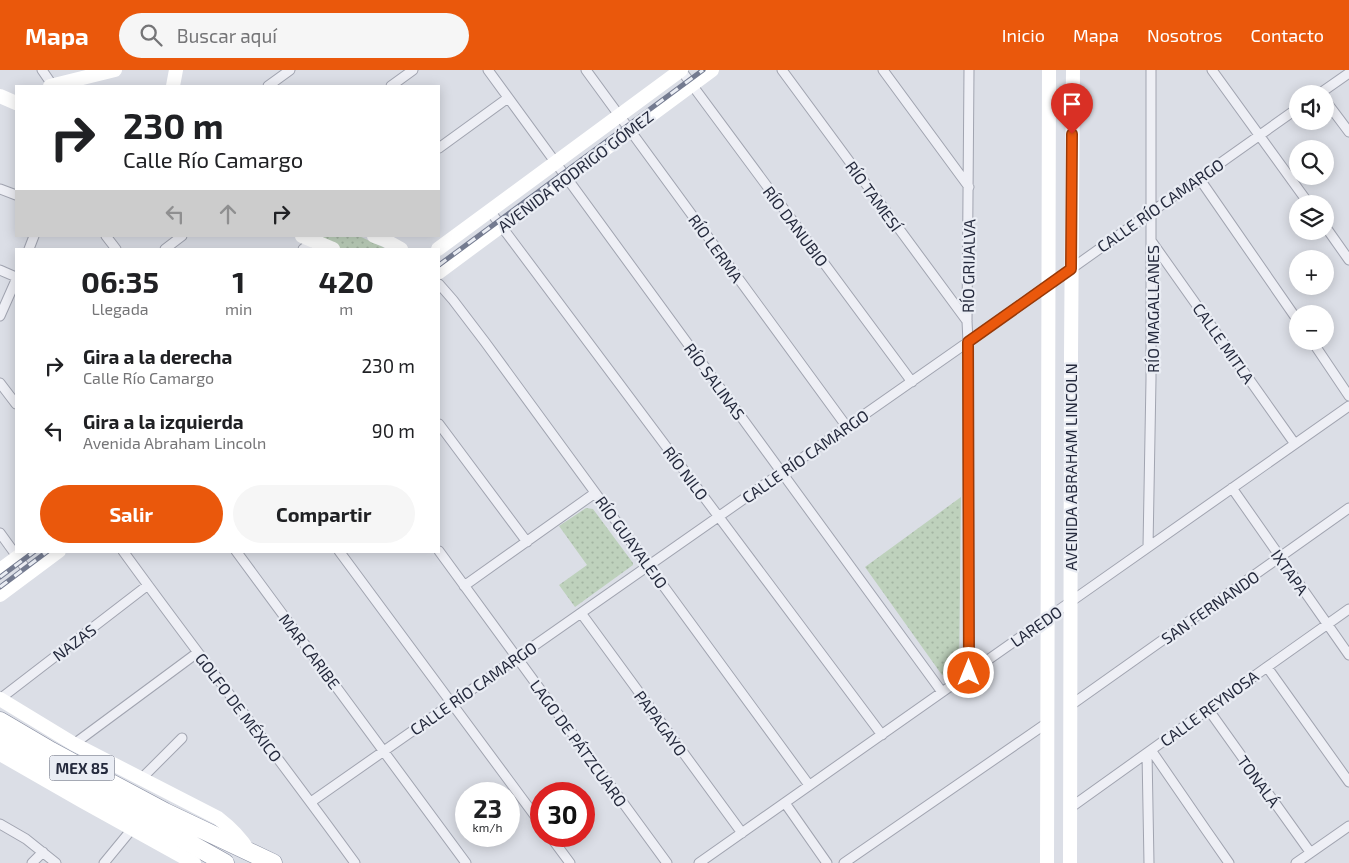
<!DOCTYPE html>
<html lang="es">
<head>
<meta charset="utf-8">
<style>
	:root { --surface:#fff; --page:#f6f6f6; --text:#202124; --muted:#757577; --accent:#ea580c }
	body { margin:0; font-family:"Exo 2",sans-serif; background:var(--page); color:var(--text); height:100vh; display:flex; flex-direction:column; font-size:19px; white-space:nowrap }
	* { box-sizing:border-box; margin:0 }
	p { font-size:16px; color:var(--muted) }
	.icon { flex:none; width:28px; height:28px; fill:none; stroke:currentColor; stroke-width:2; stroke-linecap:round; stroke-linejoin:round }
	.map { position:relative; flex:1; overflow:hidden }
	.details { position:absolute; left:15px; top:178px; width:425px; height:305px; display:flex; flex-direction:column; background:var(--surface); border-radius:0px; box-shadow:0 2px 12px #0003 }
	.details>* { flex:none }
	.hud { position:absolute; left:15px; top:15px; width:425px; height:152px; border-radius:0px; box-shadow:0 2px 12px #0003; background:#fff; color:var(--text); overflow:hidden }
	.tools { position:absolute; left:1289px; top:15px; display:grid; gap:10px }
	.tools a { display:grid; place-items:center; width:45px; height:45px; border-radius:50%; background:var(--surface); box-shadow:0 2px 12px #0003; font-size:25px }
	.speed { position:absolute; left:455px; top:712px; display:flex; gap:10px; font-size:25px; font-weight:700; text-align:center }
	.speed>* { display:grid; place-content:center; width:65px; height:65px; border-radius:50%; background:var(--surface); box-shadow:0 2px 12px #0003; line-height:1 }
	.speed small { font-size:12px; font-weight:400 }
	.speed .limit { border:8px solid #d22; background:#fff; color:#111 }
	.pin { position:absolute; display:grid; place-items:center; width:42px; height:42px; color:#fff; margin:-51px -21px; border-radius:50% 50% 50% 0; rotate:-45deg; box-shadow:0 0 5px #0007 }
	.pin .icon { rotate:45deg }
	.me { position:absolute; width:55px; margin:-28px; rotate:0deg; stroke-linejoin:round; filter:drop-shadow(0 0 4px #0008) }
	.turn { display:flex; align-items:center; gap:18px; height:105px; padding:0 25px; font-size:22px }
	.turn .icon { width:65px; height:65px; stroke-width:2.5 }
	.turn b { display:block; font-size:35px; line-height:42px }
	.lanes { display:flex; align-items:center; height:48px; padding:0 25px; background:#0003; justify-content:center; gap:25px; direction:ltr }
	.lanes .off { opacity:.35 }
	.eta { display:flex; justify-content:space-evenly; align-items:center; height:85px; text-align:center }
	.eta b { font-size:30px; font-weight:700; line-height:35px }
	.action { display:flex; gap:10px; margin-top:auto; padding:10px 25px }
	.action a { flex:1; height:58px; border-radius:30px; background:var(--accent); color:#fff; font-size:20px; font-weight:700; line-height:58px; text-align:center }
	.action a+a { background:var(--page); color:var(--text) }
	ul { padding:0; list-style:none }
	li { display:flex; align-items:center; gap:15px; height:65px; padding:0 25px }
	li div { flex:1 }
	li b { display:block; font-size:19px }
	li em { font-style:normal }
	header { display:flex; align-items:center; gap:30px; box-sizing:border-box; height:70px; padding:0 25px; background:var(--accent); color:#fff }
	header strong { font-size:24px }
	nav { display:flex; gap:28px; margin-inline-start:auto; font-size:18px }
	.search { width:350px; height:45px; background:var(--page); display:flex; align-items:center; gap:12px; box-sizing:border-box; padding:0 18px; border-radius:28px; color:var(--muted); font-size:19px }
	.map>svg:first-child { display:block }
	.park { fill:url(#park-dots) }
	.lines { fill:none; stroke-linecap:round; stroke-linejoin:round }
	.street-casing { stroke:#a1a4b0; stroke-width:11 }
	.highway-casing { stroke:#82899d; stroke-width:19 }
	.street { stroke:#eeeff5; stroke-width:9 }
	.secondary { stroke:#fff; stroke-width:14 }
	.highway { stroke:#fff; stroke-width:18 }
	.rail-casing { stroke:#747b90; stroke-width:5 }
	.rail { stroke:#eaedf4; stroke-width:3; stroke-dasharray:9; stroke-linecap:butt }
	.route-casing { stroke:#983908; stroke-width:12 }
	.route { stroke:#ea580c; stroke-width:9 }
	.labels { text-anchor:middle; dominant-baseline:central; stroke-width:4.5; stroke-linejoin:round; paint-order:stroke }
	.shield { fill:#eaedf4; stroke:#606474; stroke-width:1 }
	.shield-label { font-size:15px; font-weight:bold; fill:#252a3d }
	.street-label { font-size:16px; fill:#252a3d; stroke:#eaedf4 }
</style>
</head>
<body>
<header>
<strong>Mapa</strong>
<div class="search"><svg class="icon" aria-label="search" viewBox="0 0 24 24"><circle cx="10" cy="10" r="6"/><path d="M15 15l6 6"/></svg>Buscar aquí</div>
<nav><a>Inicio</a><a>Mapa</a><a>Nosotros</a><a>Contacto</a></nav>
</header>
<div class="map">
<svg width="1349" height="793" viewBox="0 0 1349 793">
	<defs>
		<pattern id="park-dots" width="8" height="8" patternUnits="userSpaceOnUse" patternTransform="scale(1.25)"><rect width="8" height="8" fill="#bed1bc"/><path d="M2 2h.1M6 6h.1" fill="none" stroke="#a3b4a2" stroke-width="1.8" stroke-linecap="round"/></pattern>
	</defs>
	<rect width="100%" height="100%" fill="#dbdee6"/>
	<path class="park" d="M308,166h51l28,13h-49z
		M961,427l-2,178h-17l-77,-108z
		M586,438l7,1 40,54v2l-58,42 -16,-22 28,-20 -28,-39z"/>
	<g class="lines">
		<g class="street-casing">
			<path id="street" d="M42,0l11,16
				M488,0l454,622
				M586,0l261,357
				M681,0l231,312
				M782,0l185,251
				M883,0l86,117
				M1212,0l97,134
				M268,16l22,-16
				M391,16l22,-16
				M1319,24l30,-21
				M1325,30l24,32
				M439,78l69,-50
				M1199,108l99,143
				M0,119l16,6
				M490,141l392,524
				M1325,156l24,34
				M106,166l10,13
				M1152,172l143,202
				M29,179l5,-13
				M165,179l17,-13
				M303,179l10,-8
				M0,200l16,7
				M439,214l14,16 32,42 324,443
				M0,246l16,-36
				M1312,271l37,55
				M0,313l16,21
				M439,354l88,118
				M1232,418l117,167
				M0,463l29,40
				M1148,477l3,-168v-309
				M123,481c76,105 156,207 232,312
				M236,481l230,312
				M339,481l202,273
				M439,481l228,312
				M464,516l131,-93
				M581,543l161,220
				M1267,597l82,115
				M969,603l-1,-331 -1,-21 2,-251
				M0,629l148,-114
				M1071,635l278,-197
				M1208,639l102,143
				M74,674l123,-91
				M1151,680l55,80 23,33
				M1147,683l2,110
				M141,709l41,-41
				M311,732l657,-460 330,-234
				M785,733l42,60
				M1070,738l197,-141 82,-58
				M0,754l26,15 30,24
				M550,766l20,27
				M32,793l11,-11
				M104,793l28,-34
				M699,793l650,-457
				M844,793l203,-140
				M1296,793l53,-37"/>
		</g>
		<g class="highway-casing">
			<path id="highway" d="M0,651l51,30 114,61 108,51
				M0,669c74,43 151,82 225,124"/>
		</g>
		<use href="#street" class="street"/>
		<path class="secondary" d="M50,16l65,-16
			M173,16l3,-16
			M0,26l16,7
			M302,166l31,13
			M374,166l11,4 16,9
			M438,179l243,-179
			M439,202l273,-202
			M0,500l26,-19
			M0,525l59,-44
			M0,629l74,45 144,74c13,10 22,19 31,33
			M0,684l82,47 112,62
			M1047,793l2,-793
			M1070,793l1,-507 2,-286"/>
		<use href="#highway" class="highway"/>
		<g class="rail-casing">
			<path id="rail" d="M439,195l264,-195
				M0,507l35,-26
				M0,517l48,-36"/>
		</g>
		<use href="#rail" class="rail"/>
	</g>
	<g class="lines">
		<g class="route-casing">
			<path id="route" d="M969,603l-1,-331 103,-73 1,-135"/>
		</g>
		<use href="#route" class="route"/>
	</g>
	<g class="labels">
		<rect class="shield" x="49.5" y="685.5" width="65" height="25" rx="4"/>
		<g class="shield-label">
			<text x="82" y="698">MEX 85</text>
		</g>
		<g class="street-label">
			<text transform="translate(575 101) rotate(-37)">AVENIDA RODRIGO GÓMEZ</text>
			<text transform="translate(874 126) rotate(54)">RÍO TAMESÍ</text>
			<text transform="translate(1160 135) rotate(-35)">CALLE RÍO CAMARGO</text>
			<text transform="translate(796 156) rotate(53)">RÍO DANUBIO</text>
			<text transform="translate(716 178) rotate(54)">RÍO LERMA</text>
			<text transform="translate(968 196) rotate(-89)">RÍO GRIJALVA</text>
			<text transform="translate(1152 239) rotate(-90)">RÍO MAGALLANES</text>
			<text transform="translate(1224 273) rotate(55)">CALLE MITLA</text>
			<text transform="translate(715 311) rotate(54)">RÍO SALINAS</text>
			<text transform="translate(805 386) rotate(-35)">CALLE RÍO CAMARGO</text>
			<text transform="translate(1070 397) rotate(-90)">AVENIDA ABRAHAM LINCOLN</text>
			<text transform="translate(686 403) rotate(53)">RÍO NILO</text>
			<text transform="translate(632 472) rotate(54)">RÍO GUAYALEJO</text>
			<text transform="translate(1290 502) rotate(55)">IXTAPA</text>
			<text transform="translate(1210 537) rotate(-35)">SAN FERNANDO</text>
			<text transform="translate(1036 556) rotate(-35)">LAREDO</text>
			<text transform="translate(74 572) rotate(-37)">NAZAS</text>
			<text transform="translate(310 581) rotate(53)">MAR CARIBE</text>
			<text transform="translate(473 618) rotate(-35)">CALLE RÍO CAMARGO</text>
			<text transform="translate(239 637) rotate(53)">GOLFO DE MÉXICO</text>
			<text transform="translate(1209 638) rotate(-36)">CALLE REYNOSA</text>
			<text transform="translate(661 653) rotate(54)">PAPAGAYO</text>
			<text transform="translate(579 673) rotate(54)">LAGO DE PÁTZCUARO</text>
			<text transform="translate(1259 711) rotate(54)">TONALÁ</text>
		</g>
	</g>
</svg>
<div class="tools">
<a><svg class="icon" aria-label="sound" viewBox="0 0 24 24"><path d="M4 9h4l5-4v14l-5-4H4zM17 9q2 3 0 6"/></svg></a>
<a><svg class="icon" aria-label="search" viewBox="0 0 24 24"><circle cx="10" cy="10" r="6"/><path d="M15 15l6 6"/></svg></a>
<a><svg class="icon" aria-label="layers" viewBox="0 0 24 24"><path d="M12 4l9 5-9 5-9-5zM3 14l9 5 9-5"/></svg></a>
<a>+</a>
<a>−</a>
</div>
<div class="speed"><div>23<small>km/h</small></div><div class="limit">30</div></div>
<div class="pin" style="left:1072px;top:64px;background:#d93025"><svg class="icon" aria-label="arrive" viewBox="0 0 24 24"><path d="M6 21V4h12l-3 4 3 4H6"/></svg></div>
<svg class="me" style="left:969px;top:603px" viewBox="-20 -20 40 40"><circle r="17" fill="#ea580c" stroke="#fff" stroke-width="3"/><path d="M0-11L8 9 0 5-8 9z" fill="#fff"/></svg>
<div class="hud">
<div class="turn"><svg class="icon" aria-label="right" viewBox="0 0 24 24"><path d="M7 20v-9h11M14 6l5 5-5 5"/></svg><div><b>230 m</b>Calle Río Camargo</div></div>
<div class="lanes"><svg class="icon off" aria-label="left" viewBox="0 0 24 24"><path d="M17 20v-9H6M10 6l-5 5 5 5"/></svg><svg class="icon off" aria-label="ahead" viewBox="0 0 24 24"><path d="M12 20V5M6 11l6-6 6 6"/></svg><svg class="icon" aria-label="right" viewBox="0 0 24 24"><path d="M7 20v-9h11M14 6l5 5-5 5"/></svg></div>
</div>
<section class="details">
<div class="eta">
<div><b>06:35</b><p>Llegada</p></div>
<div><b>1</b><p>min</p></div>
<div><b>420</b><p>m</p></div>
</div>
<ul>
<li><svg class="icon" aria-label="right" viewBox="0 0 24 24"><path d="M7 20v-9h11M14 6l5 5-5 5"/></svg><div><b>Gira a la derecha</b><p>Calle Río Camargo</p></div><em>230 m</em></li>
<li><svg class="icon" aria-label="left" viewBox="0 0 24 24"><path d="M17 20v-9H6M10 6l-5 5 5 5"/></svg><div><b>Gira a la izquierda</b><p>Avenida Abraham Lincoln</p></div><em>90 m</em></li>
</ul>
<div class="action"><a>Salir</a><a>Compartir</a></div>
</section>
</div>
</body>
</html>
